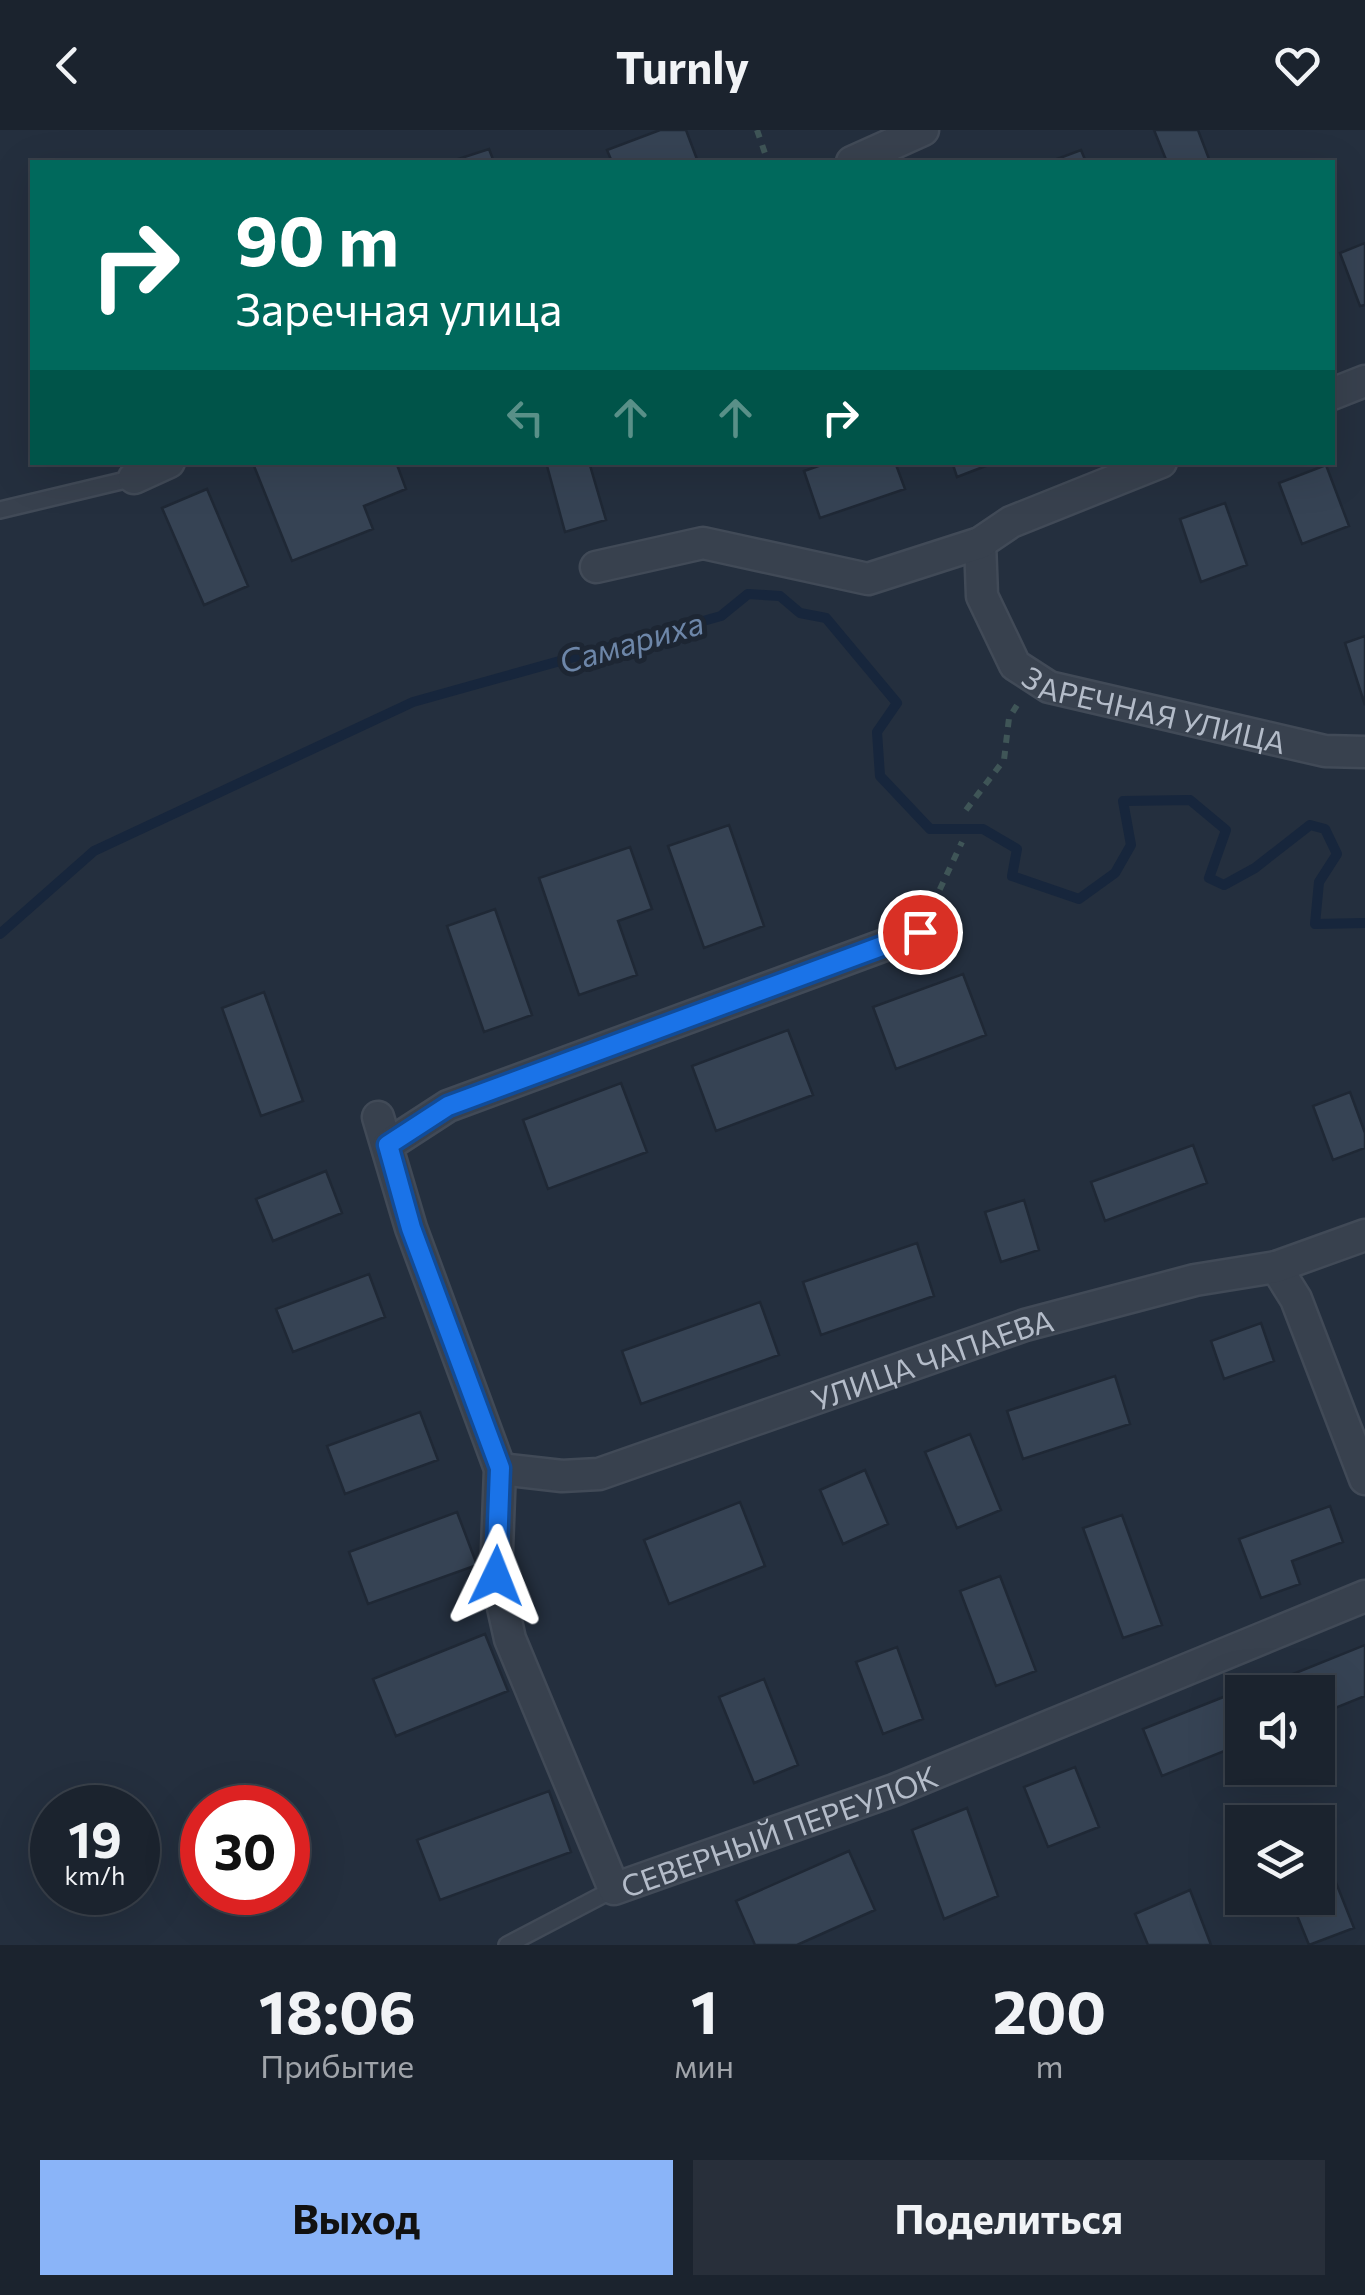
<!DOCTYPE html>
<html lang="ru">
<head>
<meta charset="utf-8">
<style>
	:root { --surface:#1b232e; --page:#282f3a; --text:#f1f3f6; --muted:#a0a4aa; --line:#39404a; --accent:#8ab4f8 }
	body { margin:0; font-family:Commissioner,sans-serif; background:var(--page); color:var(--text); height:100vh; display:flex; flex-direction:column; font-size:38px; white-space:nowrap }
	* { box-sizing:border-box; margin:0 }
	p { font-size:32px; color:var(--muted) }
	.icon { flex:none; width:55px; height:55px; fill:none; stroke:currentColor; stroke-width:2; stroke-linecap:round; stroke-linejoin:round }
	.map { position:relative; height:1815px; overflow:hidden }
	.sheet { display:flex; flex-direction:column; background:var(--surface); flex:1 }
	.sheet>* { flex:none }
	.banner { position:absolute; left:30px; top:30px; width:1305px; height:305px; border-radius:0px; box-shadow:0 10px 40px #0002,0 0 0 2px var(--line); background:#00695c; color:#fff; overflow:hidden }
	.buttons { position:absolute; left:1225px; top:1545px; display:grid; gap:20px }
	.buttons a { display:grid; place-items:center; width:110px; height:110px; border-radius:0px; background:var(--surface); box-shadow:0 10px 40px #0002,0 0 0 2px var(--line); font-size:50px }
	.speed { position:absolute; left:30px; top:1655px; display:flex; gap:20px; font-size:50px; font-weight:700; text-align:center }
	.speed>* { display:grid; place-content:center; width:130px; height:130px; border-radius:50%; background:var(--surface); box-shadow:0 10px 40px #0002,0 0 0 2px var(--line); line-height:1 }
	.speed small { font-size:25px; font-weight:400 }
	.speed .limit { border:15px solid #d22; background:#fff; color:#111 }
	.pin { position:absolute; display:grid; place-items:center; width:85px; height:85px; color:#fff; margin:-42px; border:5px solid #fff; border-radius:50%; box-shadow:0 2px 10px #0007 }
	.me { position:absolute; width:110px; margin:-55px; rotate:2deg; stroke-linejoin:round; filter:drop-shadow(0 0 8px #0008) }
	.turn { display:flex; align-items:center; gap:35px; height:210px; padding:0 40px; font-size:45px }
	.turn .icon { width:130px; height:130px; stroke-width:2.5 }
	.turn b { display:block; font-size:70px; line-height:85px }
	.lanes { display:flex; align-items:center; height:95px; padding:0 40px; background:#0003; justify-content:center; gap:50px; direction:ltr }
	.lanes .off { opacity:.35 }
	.eta { display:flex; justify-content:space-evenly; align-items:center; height:170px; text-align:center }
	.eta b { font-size:60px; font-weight:700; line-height:70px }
	.button { display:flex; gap:20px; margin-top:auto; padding:20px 40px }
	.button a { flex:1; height:115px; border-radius:0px; background:var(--accent); color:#111; font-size:40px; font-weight:700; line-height:115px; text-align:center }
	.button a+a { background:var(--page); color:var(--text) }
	header { display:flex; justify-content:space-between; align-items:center; height:130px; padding:0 40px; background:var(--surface); font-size:45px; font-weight:700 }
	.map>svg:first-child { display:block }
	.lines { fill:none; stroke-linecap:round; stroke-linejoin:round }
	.stream { stroke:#17263c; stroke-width:10 }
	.building { fill:#364354; stroke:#1f2835; stroke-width:2.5 }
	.service-casing { stroke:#414a57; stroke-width:20 }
	.minor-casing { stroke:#414a57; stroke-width:35 }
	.path { stroke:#3f5557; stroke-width:6; stroke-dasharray:8 8; stroke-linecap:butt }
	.service { stroke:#38414e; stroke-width:15 }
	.minor { stroke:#38414e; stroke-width:30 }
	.route-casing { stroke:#114b97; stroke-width:25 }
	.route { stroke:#1a73e8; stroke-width:18 }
	.labels { text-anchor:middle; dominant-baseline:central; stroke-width:10; stroke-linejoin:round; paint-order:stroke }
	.street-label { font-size:30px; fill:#b4bcc9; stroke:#1d2633 }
	.water-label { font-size:32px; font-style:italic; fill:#6d86a8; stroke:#1d2633 }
</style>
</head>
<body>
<header><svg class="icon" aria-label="back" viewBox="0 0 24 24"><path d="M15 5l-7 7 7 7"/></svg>Turnly<svg class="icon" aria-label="heart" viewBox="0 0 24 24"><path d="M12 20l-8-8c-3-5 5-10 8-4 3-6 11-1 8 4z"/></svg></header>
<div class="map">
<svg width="1365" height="1815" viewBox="0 0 1365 1815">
	<rect width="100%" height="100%" fill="#242f3e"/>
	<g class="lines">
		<path class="stream" d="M0,804l94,-83 319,-149 308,-86 27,-22 32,2 20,17 26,5 71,85 -20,29 3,44 50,53h53l34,20 -5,27 67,23 36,-26 16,-28 -8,-44 67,-1 36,30 -17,48 15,7 31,-17 55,-43 15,4 12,25 -18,28 -4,42 50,-1"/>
	</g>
	<path class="building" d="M660,0h26l12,32h-86l-5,-12z
		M1154,0h44l11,29 -9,3h-33z
		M489,19l5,13h-45z
		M1081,20l5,12h-37z
		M1365,113v62l-5,1 -20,-53z
		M264,332h132l10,27 -42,17 9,23 -81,32 -38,-95z
		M546,332h43l17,58 -41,12z
		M830,332h65l10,27 -85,29 -16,-47z
		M952,332h44l-39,15z
		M1326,335l23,61 -47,18 -23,-61z
		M207,359l41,97 -44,19 -42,-97z
		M1225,373l22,62 -46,17 -21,-63z
		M1365,506v69l-20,-62z
		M729,695l35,101 -60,22 -36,-102z
		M630,717l22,62 -34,12 19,54 -58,20 -40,-117z
		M495,779l37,106 -48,17 -37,-106z
		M963,844l23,61 -90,34 -23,-62z
		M264,862l39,109 -42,15 -39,-108z
		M788,900l25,65 -97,36 -24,-65z
		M621,953l26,69 -99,37 -25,-69z
		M1350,962l15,41v15l-32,12 -20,-54z
		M1193,1015l14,38 -102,38 -14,-39z
		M326,1041l16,42 -69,28 -17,-42z
		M1024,1070l15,50 -38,12 -16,-50z
		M917,1113l17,53 -113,39 -18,-53z
		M369,1144l16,43 -92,35 -17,-43z
		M760,1172l19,53 -138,49 -19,-53z
		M1261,1193l13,38 -50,18 -13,-38z
		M1115,1246l15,48 -107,35 -16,-48z
		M420,1282l18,48 -93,34 -18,-48z
		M970,1304l31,76 -44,18 -32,-76z
		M865,1340l23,54 -45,20 -23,-54z
		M740,1372l25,64 -96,38 -25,-64z
		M1330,1376l13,36 -51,19 8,23 -39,14 -22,-59z
		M457,1382l20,53 -109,39 -19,-52z
		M1122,1385l40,110 -39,13 -40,-110z
		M1000,1446l36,95 -40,15 -36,-95z
		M485,1504l23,57 -112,45 -23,-57z
		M1365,1515v51l-47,19v-23h-18l-7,-18z
		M897,1517l26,72 -40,15 -27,-72z
		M764,1549l34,86 -44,18 -35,-86z
		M1231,1564l11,30v20l-80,32 -19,-47z
		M1075,1637l24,60 -51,20 -24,-60z
		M549,1661l22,61 -131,48 -23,-60z
		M967,1678l31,88 -54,23 -32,-89z
		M849,1721l26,59 -78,35h-42l-19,-44z
		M1325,1725l29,73 -45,17 -19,-47h28v-40z
		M1190,1760l21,55h-63l-13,-31z"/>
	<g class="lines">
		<g class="service-casing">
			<path id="service" d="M0,380l134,-32
				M507,1815l107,-56"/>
		</g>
		<g class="minor-casing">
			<g id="minor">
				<path d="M852,32l71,-32"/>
				<path d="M1332,264l33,-13"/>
				<path d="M134,348l35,-16"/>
				<path id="s1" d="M980,413l2,53 33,69 34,22 276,64 40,1"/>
				<path d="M596,437l107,-24 165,36 112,-36 31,-21 150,-60"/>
				<path id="s2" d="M378,987l33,111 89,241 -4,107 14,63 104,250 280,-99 471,-194"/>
				<path d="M388,1015l60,-39 472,-174"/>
				<path d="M1276,1137l20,32 69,180"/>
				<path id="s3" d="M500,1339l62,7 37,-2 426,-149 170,-45 81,-13 89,-32"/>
			</g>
		</g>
		<path class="path" d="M757,0l11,32
			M966,680l38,-50 5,-42 10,-16
			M933,774l29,-62"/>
		<use href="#service" class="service"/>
		<use href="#minor" class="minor"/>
	</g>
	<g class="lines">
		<g class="route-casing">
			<path id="route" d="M496,1446l4,-108 -89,-240 -23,-83 60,-39 472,-174"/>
		</g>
		<use href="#route" class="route"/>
	</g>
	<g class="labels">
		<g class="street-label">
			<text stroke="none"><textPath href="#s1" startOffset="278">ЗАРЕЧНАЯ УЛИЦА</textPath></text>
			<text stroke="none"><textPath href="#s3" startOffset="452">УЛИЦА ЧАПАЕВА</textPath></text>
			<text stroke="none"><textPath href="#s2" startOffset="990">СЕВЕРНЫЙ ПЕРЕУЛОК</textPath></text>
		</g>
		<g class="water-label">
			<text transform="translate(631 511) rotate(-16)">Самариха</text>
		</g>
	</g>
</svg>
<div class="buttons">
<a><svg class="icon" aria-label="sound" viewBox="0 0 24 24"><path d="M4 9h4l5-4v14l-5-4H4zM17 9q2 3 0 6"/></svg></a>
<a><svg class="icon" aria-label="layers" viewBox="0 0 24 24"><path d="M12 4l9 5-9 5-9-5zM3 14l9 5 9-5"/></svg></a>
</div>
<div class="speed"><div>19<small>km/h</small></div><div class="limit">30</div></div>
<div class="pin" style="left:920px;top:802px;background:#d93025"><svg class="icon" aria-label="arrive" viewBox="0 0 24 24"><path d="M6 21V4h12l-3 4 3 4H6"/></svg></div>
<svg class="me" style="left:496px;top:1446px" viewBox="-20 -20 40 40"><path d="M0-17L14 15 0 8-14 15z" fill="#1a73e8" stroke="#fff" stroke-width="4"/></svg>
<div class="banner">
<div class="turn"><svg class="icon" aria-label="right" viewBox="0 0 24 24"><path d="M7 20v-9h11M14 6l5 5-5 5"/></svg><div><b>90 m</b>Заречная улица</div></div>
<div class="lanes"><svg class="icon off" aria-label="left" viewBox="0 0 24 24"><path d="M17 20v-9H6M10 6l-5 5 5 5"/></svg><svg class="icon off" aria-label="ahead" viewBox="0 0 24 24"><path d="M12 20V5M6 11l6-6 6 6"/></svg><svg class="icon off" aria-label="ahead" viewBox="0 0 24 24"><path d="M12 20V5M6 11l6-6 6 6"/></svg><svg class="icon" aria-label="right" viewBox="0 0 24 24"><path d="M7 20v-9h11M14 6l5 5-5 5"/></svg></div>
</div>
</div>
<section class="sheet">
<div class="eta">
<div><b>18:06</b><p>Прибытие</p></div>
<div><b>1</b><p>мин</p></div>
<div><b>200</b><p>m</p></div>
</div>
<div class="button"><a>Выход</a><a>Поделиться</a></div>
</section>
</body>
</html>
